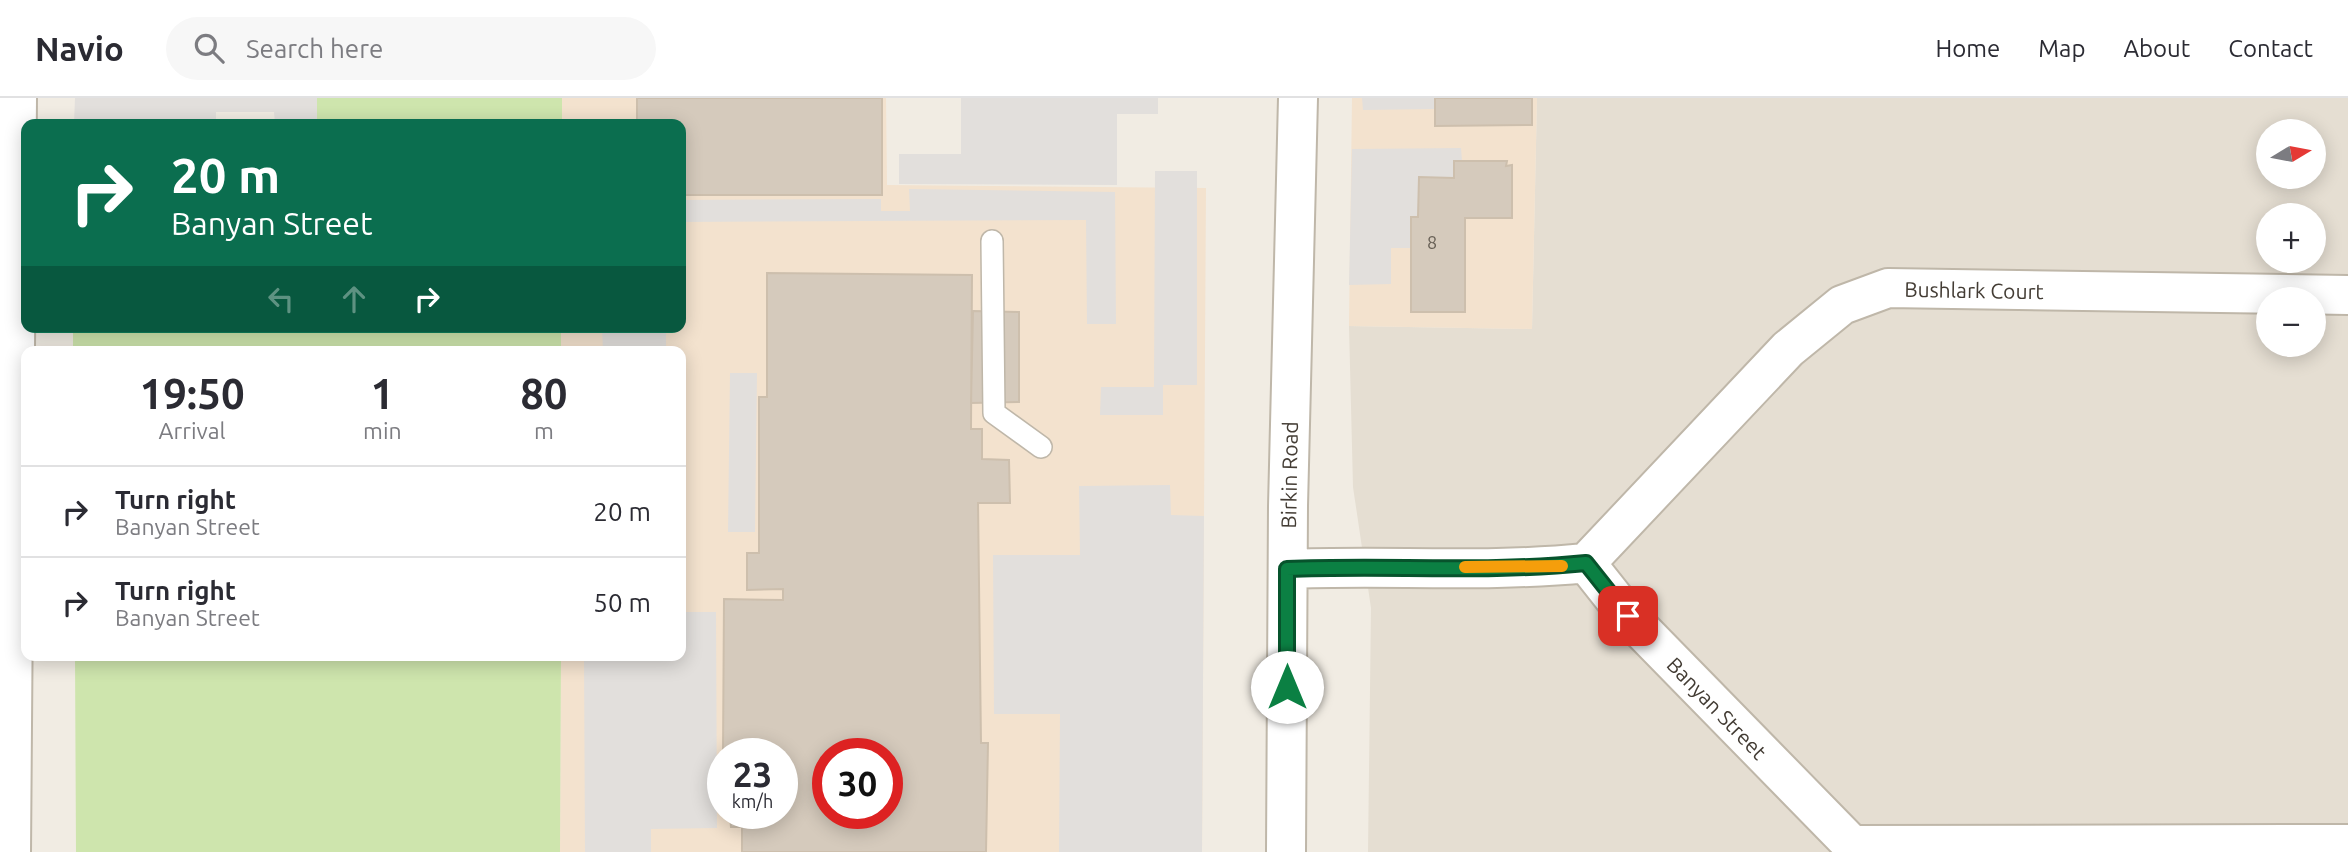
<!DOCTYPE html>
<html lang="en">
<head>
<meta charset="utf-8">
<style>
	:root { --surface:#fff; --page:#f7f7f7; --text:#2b2b33; --muted:#7c7c81; --line:#e1e1e2 }
	body { margin:0; font-family:Ubuntu,sans-serif; background:var(--page); color:var(--text); height:100vh; display:flex; flex-direction:column; font-size:26px; white-space:nowrap }
	* { box-sizing:border-box; margin:0 }
	p { font-size:23px; color:var(--muted) }
	.icon { flex:none; width:38px; height:38px; fill:none; stroke:currentColor; stroke-width:2; stroke-linecap:round; stroke-linejoin:round }
	.map { position:relative; flex:1; overflow:hidden }
	.panel { position:absolute; left:21px; top:248px; width:665px; height:315px; display:flex; flex-direction:column; background:var(--surface); border-radius:14px; box-shadow:0 4px 18px #0003 }
	.panel>* { flex:none }
	.hud { position:absolute; left:21px; top:21px; width:665px; height:214px; border-radius:14px; box-shadow:0 4px 18px #0003; background:#0b6e4f; color:#fff; overflow:hidden }
	.needle { width:46px; rotate:80deg }
	.buttons { position:absolute; left:2256px; top:21px; display:grid; gap:14px }
	.buttons a { display:grid; place-items:center; width:70px; height:70px; border-radius:50%; background:var(--surface); box-shadow:0 4px 18px #0003; font-size:35px }
	.speed { position:absolute; left:707px; top:640px; display:flex; gap:14px; font-size:35px; font-weight:700; text-align:center }
	.speed>* { display:grid; place-content:center; width:91px; height:91px; border-radius:50%; background:var(--surface); box-shadow:0 4px 18px #0003; line-height:1 }
	.speed small { font-size:18px; font-weight:400 }
	.speed .limit { border:10px solid #d22; background:#fff; color:#111 }
	.pin { position:absolute; display:grid; place-items:center; width:60px; height:60px; color:#fff; margin:-30px; border-radius:14px; box-shadow:0 4px 10px #0006 }
	.me { position:absolute; width:77px; margin:-38px; rotate:0deg; stroke-linejoin:round; filter:drop-shadow(0 0 5px #0008) }
	.turn { display:flex; align-items:center; gap:24px; height:147px; padding:0 35px; font-size:32px }
	.turn .icon { width:91px; height:91px; stroke-width:2.5 }
	.turn b { display:block; font-size:49px; line-height:60px }
	.lanes { display:flex; align-items:center; height:66px; padding:0 35px; background:#0003; justify-content:center; gap:35px; direction:ltr }
	.lanes .off { opacity:.35 }
	.eta { display:flex; justify-content:space-evenly; align-items:center; height:119px; text-align:center }
	.eta b { font-size:42px; font-weight:600; line-height:49px }
	ul { padding:0; list-style:none }
	li { display:flex; align-items:center; gap:21px; height:91px; padding:0 35px; border-top:2px solid var(--line) }
	li div { flex:1 }
	li b { display:block; font-size:26px }
	li em { font-style:normal }
	header { display:flex; align-items:center; gap:42px; box-sizing:border-box; height:98px; padding:0 35px; background:var(--surface); border-bottom:2px solid var(--line) }
	header strong { font-size:33px }
	nav { display:flex; gap:38px; margin-inline-start:auto; font-size:24px }
	.search { width:490px; height:63px; background:var(--page); display:flex; align-items:center; gap:18px; box-sizing:border-box; padding:0 24px; border-radius:38px; color:var(--muted); font-size:26px }
	.map>svg:first-child { display:block }
	.residential { fill:#e5ded2; fill-rule:evenodd }
	.commercial { fill:#f3e2ce; fill-rule:evenodd }
	.green { fill:#cee5ad }
	.parking { fill:#e2dfdc }
	.building { fill:#d5cabc; stroke:#cdbfad; stroke-width:2; fill-rule:evenodd }
	.lines { fill:none; stroke-linecap:round; stroke-linejoin:round }
	.service-casing { stroke:#bfb7a9; stroke-width:24 }
	.minor-casing { stroke:#bfb7a9; stroke-width:42 }
	.service { stroke:#fff; stroke-width:21 }
	.minor { stroke:#fff; stroke-width:38 }
	.route-casing { stroke:#07532c; stroke-width:18 }
	.route { stroke:#0b8043; stroke-width:12 }
	.slow { stroke:#f59e0b; stroke-width:12 }
	.labels { text-anchor:middle; dominant-baseline:central; stroke-width:5; stroke-linejoin:round; paint-order:stroke }
	.number-label { font-size:18px; fill:#686056 }
	.street-label { font-size:21px; fill:#433c34; stroke:#fff }
</style>
</head>
<body>
<header>
<strong>Navio</strong>
<div class="search"><svg class="icon" aria-label="search" viewBox="0 0 24 24"><circle cx="10" cy="10" r="6"/><path d="M15 15l6 6"/></svg>Search here</div>
<nav><a>Home</a><a>Map</a><a>About</a><a>Contact</a></nav>
</header>
<div class="map">
<svg width="2348" height="754" viewBox="0 0 2348 754">
	<rect width="100%" height="100%" fill="#f1ece3"/>
	<path class="residential" d="M1537,0h811v754h-980l3,-244 -18,-121 -4,-161 183,3zM2268,33h46v46h-46zM2268,117h46v46h-46zM2268,201h46v46h-46z"/>
	<path class="commercial" d="M562,0h324l1,87 319,3 -4,664h-642l1,-196h120v-304h-120v-25h120v-203h-119zM723,656h59v60h-59zM828,656h59v60h-59z
		M1352,0h185l-5,231 -183,-3z"/>
	<path class="green" d="M316,0h246v26h-246z
		M73,229h488v25h-488z
		M75,558h486l-1,196h-484z"/>
	<path class="parking" d="M75,0h242v26h-42l-1,-12h-58v12h-142z
		M961,0h197v16h-41v71l-218,-1v-30h62z
		M1362,0h73v11l-72,1z
		M1461,50l1,13 -8,1v16h-35l-1,39 -7,1v30h-20v36l-42,1 3,-136z
		M1155,73h42v214h-34v30h-63l1,-28h53z
		M909,91l206,3 1,132h-29l-1,-104 -405,2v-22l200,-1v12h29z
		M602,229h64v25h-63z
		M730,275h27l-2,159h-27z
		M1170,387l1,30 33,1 -2,336h-143l1,-138h-66l-1,-159h87l-1,-69z
		M681,514h35l1,216 -66,1v23h-66l-1,-196h97z"/>
	<path class="building" d="M637,0h245v97h-201v-71h-44z
		M1435,0h97v27l-97,1z
		M1454,63h53l-1,5 6,-1v53h-47v94h-54v-95h7l1,-40 35,1z
		M767,175l205,2 -1,154h11v30l27,1 1,43h-32l3,240h7l-2,109h-244v-25h-11l-1,-12h-7l59,-1v-60h-59l1,-155 59,1v-11l-36,1v-37h12v-156h8zM828,656h59v60h-59z
		M973,213l46,1v90l-48,1z"/>
	<g class="lines">
		<g class="service-casing">
			<path id="service" d="M992,143l2,172 47,34"/>
		</g>
		<g class="minor-casing">
			<path id="minor" d="M1586,465l202,-214 54,-44 46,-17 460,7
				M1288,471c99,-4 199,4 298,-6l42,53 224,229v7
				M1852,747l496,-1
				M11,754l6,-754
				M1286,754l2,-346 10,-408"/>
		</g>
		<use href="#service" class="service"/>
		<use href="#minor" class="minor"/>
	</g>
	<g class="lines">
		<g class="route-casing">
			<path id="route" d="M1287,589v-118c100,-4 200,4 299,-6l42,53"/>
		</g>
		<use href="#route" class="route"/>
		<path class="slow" d="M1465,469l97,-1"/>
	</g>
	<g class="labels">
		<g class="number-label">
			<text x="1432" y="144">8</text>
		</g>
		<g class="street-label">
			<text transform="translate(1974 192) rotate(1)">Bushlark Court</text>
			<text transform="translate(1289 377) rotate(-89)">Birkin Road</text>
			<text transform="translate(1717 610) rotate(46)">Banyan Street</text>
		</g>
	</g>
</svg>
<div class="buttons">
<a><svg class="needle" viewBox="-14 -14 28 28"><path d="M0-13l5 13h-10z" fill="#e53935"/><path d="M0 13l5-13h-10z" fill="#7c7c81"/></svg></a>
<a>+</a>
<a>−</a>
</div>
<div class="speed"><div>23<small>km/h</small></div><div class="limit">30</div></div>
<div class="pin" style="left:1628px;top:518px;background:#d93025"><svg class="icon" aria-label="arrive" viewBox="0 0 24 24"><path d="M6 21V4h12l-3 4 3 4H6"/></svg></div>
<svg class="me" style="left:1287px;top:589px" viewBox="-20 -20 40 40"><circle r="19" fill="#fff"/><path d="M0-13L10 11 0 6-10 11z" fill="#0b8043"/></svg>
<div class="hud">
<div class="turn"><svg class="icon" aria-label="right" viewBox="0 0 24 24"><path d="M7 20v-9h11M14 6l5 5-5 5"/></svg><div><b>20 m</b>Banyan Street</div></div>
<div class="lanes"><svg class="icon off" aria-label="left" viewBox="0 0 24 24"><path d="M17 20v-9H6M10 6l-5 5 5 5"/></svg><svg class="icon off" aria-label="ahead" viewBox="0 0 24 24"><path d="M12 20V5M6 11l6-6 6 6"/></svg><svg class="icon" aria-label="right" viewBox="0 0 24 24"><path d="M7 20v-9h11M14 6l5 5-5 5"/></svg></div>
</div>
<section class="panel">
<div class="eta">
<div><b>19:50</b><p>Arrival</p></div>
<div><b>1</b><p>min</p></div>
<div><b>80</b><p>m</p></div>
</div>
<ul>
<li><svg class="icon" aria-label="right" viewBox="0 0 24 24"><path d="M7 20v-9h11M14 6l5 5-5 5"/></svg><div><b>Turn right</b><p>Banyan Street</p></div><em>20 m</em></li>
<li><svg class="icon" aria-label="right" viewBox="0 0 24 24"><path d="M7 20v-9h11M14 6l5 5-5 5"/></svg><div><b>Turn right</b><p>Banyan Street</p></div><em>50 m</em></li>
</ul>
</section>
</div>
</body>
</html>
